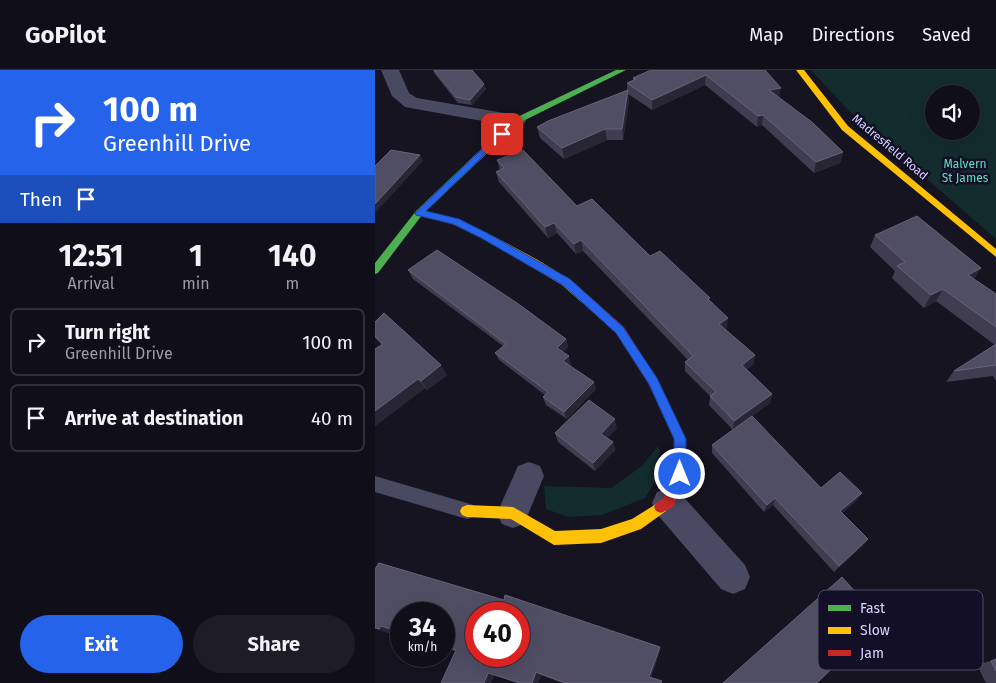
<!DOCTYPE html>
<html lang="en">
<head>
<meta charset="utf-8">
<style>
	:root { --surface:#100f19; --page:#1e1d26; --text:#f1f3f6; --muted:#9c9ca2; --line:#302f38; --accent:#2563eb }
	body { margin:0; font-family:"Fira Sans",sans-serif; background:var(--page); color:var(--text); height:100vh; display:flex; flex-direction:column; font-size:19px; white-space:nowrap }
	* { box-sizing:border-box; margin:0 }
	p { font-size:16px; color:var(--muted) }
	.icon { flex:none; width:28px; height:28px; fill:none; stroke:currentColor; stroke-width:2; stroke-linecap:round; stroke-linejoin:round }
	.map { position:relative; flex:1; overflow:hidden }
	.drawer { display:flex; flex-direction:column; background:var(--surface); width:375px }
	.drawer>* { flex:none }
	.top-card { background:#2563eb; color:#fff; overflow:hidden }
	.tools { position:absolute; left:550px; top:15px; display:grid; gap:10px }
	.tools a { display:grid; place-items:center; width:55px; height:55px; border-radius:50%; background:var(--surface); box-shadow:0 5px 20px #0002,0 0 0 1px var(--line); font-size:25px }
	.speed { position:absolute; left:15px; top:532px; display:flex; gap:10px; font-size:25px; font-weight:700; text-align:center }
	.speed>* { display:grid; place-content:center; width:65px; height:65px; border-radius:50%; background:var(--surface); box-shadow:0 5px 20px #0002,0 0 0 1px var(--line); line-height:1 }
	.speed small { font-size:12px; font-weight:400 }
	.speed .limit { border:8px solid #d22; background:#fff; color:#111 }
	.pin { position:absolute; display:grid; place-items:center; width:42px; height:42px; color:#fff; margin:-21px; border-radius:10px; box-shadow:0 2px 8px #0006 }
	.me { position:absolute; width:55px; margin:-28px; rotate:0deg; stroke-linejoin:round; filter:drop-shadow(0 0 4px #0008) }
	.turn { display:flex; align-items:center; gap:18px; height:105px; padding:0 20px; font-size:22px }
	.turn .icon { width:65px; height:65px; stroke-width:2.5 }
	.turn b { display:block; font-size:35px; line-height:42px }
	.then { display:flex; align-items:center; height:48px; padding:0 20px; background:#0003; gap:10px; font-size:19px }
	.eta { display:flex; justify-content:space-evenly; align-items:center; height:85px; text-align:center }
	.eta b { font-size:30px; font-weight:700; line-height:35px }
	.button { display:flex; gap:10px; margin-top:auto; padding:10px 20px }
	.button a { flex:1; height:58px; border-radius:30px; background:var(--accent); color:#fff; font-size:20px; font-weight:700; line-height:58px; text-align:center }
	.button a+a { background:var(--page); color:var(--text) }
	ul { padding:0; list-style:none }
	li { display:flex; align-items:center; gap:15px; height:68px; margin:0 10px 8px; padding:0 10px; border:2px solid var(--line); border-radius:8px }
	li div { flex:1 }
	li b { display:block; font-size:19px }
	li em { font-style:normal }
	header { display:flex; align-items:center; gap:30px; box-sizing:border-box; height:70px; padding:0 25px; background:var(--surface); border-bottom:1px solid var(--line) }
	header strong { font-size:24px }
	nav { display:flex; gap:28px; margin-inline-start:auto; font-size:18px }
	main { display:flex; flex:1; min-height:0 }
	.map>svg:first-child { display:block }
	.green { fill:#132c2d; fill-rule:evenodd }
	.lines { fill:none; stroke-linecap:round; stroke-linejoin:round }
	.lane { fill:#4a4962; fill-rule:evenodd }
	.street { fill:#4a4962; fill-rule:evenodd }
	.fast { fill:#4caf50; fill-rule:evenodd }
	.slow { fill:#ffc107; fill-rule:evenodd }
	.jam { fill:#c62828; fill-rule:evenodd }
	.wall { fill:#403d50 }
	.shaded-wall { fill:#282635 }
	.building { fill:#504e63; stroke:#66637b; fill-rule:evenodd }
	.route { fill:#2563eb; stroke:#184099 }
	.labels { text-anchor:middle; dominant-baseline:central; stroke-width:5; stroke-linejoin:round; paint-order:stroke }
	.far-street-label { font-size:12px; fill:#d9d4ff; stroke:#130f26 }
	.far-park-label { font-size:12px; fill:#5fe0c0; stroke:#130f26 }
	.key { fill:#130f26; stroke:#4e4a67; stroke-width:1 }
	.key-label { font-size:14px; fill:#d9d4ff }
</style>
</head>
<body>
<header>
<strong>GoPilot</strong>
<nav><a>Map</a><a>Directions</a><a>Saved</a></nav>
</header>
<main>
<section class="drawer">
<div class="top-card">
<div class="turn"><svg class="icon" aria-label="right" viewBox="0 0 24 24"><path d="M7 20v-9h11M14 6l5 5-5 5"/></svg><div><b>100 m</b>Greenhill Drive</div></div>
<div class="then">Then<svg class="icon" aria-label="arrive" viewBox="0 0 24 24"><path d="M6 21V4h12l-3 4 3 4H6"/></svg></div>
</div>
<div class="eta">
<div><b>12:51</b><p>Arrival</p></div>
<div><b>1</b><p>min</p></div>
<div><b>140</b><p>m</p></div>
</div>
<ul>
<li><svg class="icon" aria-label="right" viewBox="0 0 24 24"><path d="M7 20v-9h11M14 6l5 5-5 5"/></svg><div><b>Turn right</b><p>Greenhill Drive</p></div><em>100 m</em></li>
<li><svg class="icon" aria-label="arrive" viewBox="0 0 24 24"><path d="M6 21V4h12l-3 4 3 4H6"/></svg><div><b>Arrive at destination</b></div><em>40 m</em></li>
</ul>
<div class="button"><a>Exit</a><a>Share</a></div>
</section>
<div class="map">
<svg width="621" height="613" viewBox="0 0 621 613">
	<rect width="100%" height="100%" fill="#161421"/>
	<path class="green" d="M436,0h185v169l-145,-126zM559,24h37v37h-37z
		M283,376l2,5 -6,32 -9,15 -43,17 -34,2 -22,-8 -2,-23 67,2 31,-22z"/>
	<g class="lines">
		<path class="lane" d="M0,406l92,27 6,2 3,6 -3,6 -6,2 -92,-27z"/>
		<path class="street" d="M6,0h18l10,23 8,5 99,17 7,2 3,4 -3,4 -7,2 -111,-20 -13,-11z
			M154,392l11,4 4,10 -20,48 -11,4 -11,-4 -5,-11 21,-47z
			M293,418l11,4 66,73 5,12 -5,12 -12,5 -12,-5 -64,-75 -5,-11 5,-11z"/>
		<path class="fast" d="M241,0h10l-107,53 -97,92 -44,58 -3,1v-11l41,-52 97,-92z"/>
		<path class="slow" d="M421,0h8l44,56 148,123v8l-154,-127z
			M44,140c14,3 28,5 41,11 27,11 115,55 129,77l-5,4 -4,-1 -18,-16 -81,-48 -29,-13 -36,-9v-4z
			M286,431l5,2 2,4 -2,4 -25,18 -40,14 -47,2 -43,-26 -44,-2 -5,-2 -2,-4 2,-4 5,-2 46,2 42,24 46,-2 31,-10z"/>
		<path class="jam" d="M209,224l4,1 36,32 33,52 29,60v35l-13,33 -12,6 -5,-2 -2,-4 2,-4 7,-4 11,-25v-35l-25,-54 -33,-52 -36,-32 -1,-3 1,-3z"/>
	</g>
	<path class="wall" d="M58,0h39l14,19 -14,16 -14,-2 -24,-30z
		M390,0l14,28 64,54 -3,11 -26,10 -52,-48 -5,2 -52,-42 -53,25 -24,-16 1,7 -6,39h-16l-43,19 -24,-21 -3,-11 90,-37v-7l6,-2v-3z
		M122,90l80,46 73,50 60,45 17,27 -2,1 30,26 -2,10 -7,4 26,25 -2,9 -37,27 -24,-25 1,-9 -25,-25v-9l3,-2 -105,-109 -7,3 -19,-21 -9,5 -49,-56 -3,-10 4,-2z
		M500,165l99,44 22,15v87l-3,-5 -47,6 8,-11 41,-26 -59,-44 -12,7 -32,-30 3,-7 -25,-24z
		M33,200l158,69 2,8 -5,5 8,12 -2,1 25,17 2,7 -29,30 -21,-14 -3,-8 2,-2 -46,-35 -4,-7 8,-7 -90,-67z
		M0,252l72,53 -20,15 -2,-2 -50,38v-77l7,-4 -7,-7z
		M242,358l-10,10 6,4 2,8 -20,21 -37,-29 -3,-9z
		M337,375l109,43 41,5 -5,7 -15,13 26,26 -6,7 -28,26 -61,-67 -9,7 -52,-59z
		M0,499l285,82 -9,26 11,6h-99l-22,-8 -3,8h-20l-24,-8 -3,8 -36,-32 -11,-4v-33h-43v19l-11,-3 -2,3 -13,-5z
		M621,589v24h-10l-9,-18z"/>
	<path class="shaded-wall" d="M331,5l-1,10 -53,25v-10z
		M109,14l2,5 -14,16 -2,-5z
		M406,18l-2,10 -10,-8z
		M253,20l1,11 -6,39 -1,-11z
		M388,45l-1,10 -5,2 1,-11z
		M230,59l2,11 -43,19 -2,-11z
		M468,82l-3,11 -26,10 2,-11z
		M45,85l3,6 -48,52v-9z
		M179,153l3,10 -9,5 -3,-11z
		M206,170l2,11 -7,3 -2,-10z
		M606,198l-8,13 -5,-6z
		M568,219l-7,12 -12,7 7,-13z
		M353,248l-1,10 -9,6 1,-10z
		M191,269l2,8 -9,9 -2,-8z
		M380,285l-2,10 -13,9 2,-9z
		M194,286l2,8 -6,5 -2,-8z
		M66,295l6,10 -20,15 -6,-9z
		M43,309l7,9 -50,38v-15z
		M219,312l2,7 -29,30 -3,-7z
		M397,324l-2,9 -37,27 1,-9z
		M240,349l2,9 -14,14 -2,-8z
		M238,372l2,8 -20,21 -2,-8z
		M487,423l-5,7 -21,18 4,-7z
		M400,428l-2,7 -9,7 3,-7z
		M493,469l-6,7 -28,26 5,-6z
		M6,556l9,4 -2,3 -9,-4z
		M285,577v4l-10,28 -1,-2z
		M161,602l5,3 -3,8h-6z
		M113,603l6,2 -3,8h-7z"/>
	<path class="building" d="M59,0h38l12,14 -14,16 -14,-3z
		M276,0h114l16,18 -12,2 44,33 30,29 -27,10 -53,-47 -5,1 -52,-41 -54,25 -25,-17 9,-4 -3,-1z
		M253,20l-6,39h-17l-43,19 -25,-21 11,-6z
		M16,80l29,5 -45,49v-38z
		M148,80l54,56 15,-7 58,57 10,-5 50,47 -2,1 20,19 -9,6 36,31 -13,10 30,29 -38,27 -24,-25 6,-4 -31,-30 8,-6 -112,-116 -7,4 -20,-21 -9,4 -49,-55 8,-4 -7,-8z
		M542,146l64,52 -13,7 28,19v33l-53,-38 -12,6 -34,-29 8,-4 -30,-27z
		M62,180l80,53 49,36 -9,9 12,8 -6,5 31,21 -30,30 -21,-15 5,-5 -53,-39 11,-9 -98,-74z
		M9,243l57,52 -20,16 -3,-2 -43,32v-62l8,-5 -8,-8v-14z
		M621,274v21l-42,6z
		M214,330l26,19 -14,15 12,8 -20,21 -38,-30z
		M377,346l69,72 19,-16 22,21 -22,18 28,28 -29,27 -64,-68 -8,7 -55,-60z
		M4,493l125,37 1,-5 155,52 -11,30 13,4 -1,2h-96l-29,-11 -4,11h-12l-32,-10 -4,10h-43l15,-33 -12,-4v-32h-43v18l-20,-6 -2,3 -4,-1v-59zM101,544h43v42h-43z
		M467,507l39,44 -64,62h-94z
		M621,589v12l-5,-10z"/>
	<path class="route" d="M124,63l7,1 -80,77 33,8 28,14 83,46 53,48 34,51 29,61v35l-2,4 -4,2 -5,-2 -1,-4v-35l-25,-55 -33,-51 -53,-48 -82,-47 -28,-14 -37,-9 -1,-2z"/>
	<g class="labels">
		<g class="far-street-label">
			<text transform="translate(515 77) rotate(40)">Madresfield Road</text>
		</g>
		<g class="far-park-label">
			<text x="590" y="94">Malvern<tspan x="590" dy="14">St James</tspan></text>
		</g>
	</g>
	<rect x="443" y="520" width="165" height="80" rx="8" class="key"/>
	<rect x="453" y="535" width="23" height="6" fill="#4caf50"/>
	<rect x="453" y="557" width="23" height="7" fill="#ffc107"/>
	<rect x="453" y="580" width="23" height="6" fill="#c62828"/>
	<g class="key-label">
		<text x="485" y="543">Fast</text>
		<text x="485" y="565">Slow</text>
		<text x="485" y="588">Jam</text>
	</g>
</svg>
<div class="tools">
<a><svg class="icon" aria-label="sound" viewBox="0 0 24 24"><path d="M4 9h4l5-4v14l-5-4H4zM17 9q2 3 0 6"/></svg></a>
</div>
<div class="speed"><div>34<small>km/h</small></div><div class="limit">40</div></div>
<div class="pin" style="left:127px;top:64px;background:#d93025"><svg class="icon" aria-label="arrive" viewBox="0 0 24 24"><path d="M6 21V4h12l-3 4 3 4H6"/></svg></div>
<svg class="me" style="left:305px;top:404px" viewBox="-20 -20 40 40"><circle r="17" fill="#2563eb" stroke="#fff" stroke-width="3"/><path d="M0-11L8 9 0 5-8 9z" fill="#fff"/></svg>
</div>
</main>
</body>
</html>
